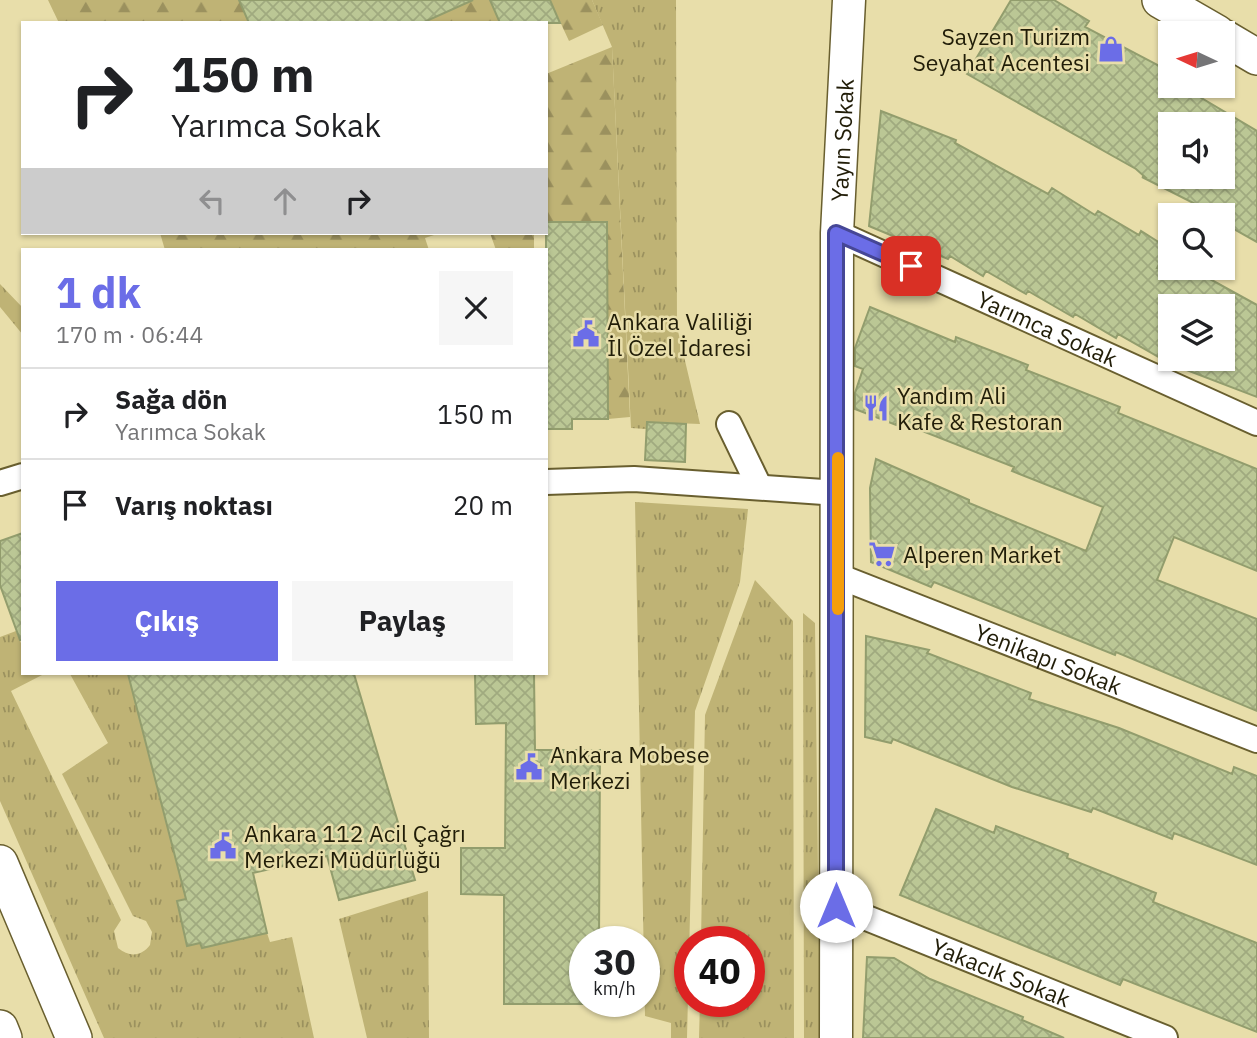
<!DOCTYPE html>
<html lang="tr">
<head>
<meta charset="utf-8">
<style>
	:root { --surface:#fff; --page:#f6f6f6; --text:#202124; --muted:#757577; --line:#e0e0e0; --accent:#6b6de7 }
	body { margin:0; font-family:"IBM Plex Sans",sans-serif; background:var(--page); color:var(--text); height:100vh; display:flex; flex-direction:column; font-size:26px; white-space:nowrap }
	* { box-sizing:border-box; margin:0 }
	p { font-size:23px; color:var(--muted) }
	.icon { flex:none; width:38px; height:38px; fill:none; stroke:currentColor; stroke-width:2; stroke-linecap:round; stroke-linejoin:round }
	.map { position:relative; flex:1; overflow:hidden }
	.details { position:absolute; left:21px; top:248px; width:527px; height:427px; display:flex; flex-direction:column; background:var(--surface); border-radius:0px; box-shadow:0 2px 5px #0004 }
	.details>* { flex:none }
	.guide { position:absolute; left:21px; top:21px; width:527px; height:214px; border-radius:0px; box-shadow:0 2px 5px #0004; background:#fff; color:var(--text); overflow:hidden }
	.needle { width:46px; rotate:274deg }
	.tools { position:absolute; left:1158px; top:21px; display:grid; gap:14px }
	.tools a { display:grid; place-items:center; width:77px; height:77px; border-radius:0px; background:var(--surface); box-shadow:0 2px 5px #0004; font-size:35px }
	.speed { position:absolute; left:569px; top:926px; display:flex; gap:14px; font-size:35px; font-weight:700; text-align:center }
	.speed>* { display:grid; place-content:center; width:91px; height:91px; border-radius:50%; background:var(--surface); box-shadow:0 2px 5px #0004; line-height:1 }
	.speed small { font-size:18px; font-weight:400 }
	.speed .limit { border:10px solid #d22; background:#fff; color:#111 }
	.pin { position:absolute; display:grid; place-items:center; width:60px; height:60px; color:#fff; margin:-30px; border-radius:14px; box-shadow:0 4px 10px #0006 }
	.me { position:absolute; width:77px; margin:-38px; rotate:0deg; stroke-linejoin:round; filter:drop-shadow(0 0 5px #0008) }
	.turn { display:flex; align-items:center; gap:24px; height:147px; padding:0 35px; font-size:32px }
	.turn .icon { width:91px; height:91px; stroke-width:2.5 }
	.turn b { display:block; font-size:49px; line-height:60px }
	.lanes { display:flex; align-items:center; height:66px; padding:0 35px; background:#0003; justify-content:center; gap:35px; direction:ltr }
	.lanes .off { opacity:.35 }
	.round { display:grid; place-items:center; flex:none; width:74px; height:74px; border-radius:0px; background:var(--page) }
	.overview { display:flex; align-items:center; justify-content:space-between; height:119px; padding:0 35px }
	h1 { font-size:42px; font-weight:700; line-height:52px; color:var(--accent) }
	.cta { display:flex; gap:14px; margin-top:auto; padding:14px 35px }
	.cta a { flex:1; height:80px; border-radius:0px; background:var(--accent); color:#fff; font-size:28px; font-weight:700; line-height:80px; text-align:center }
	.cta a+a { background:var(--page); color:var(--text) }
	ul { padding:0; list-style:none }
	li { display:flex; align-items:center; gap:21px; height:91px; padding:0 35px; border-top:2px solid var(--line) }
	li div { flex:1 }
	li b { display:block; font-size:26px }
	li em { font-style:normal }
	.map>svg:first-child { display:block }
	.grass { fill:url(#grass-tufts) }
	.forest { fill:url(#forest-firs) }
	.building { fill:url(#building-cross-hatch); stroke:#929d6d; stroke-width:2; fill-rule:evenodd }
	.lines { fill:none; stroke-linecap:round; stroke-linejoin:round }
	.minor-casing { stroke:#695f2f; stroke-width:28 }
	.tertiary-casing { stroke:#695f2f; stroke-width:35 }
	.secondary-casing { stroke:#695f2f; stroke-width:38 }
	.minor { stroke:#fff; stroke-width:24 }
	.tertiary { stroke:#fff; stroke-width:32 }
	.secondary { stroke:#fff; stroke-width:35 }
	.route-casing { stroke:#464796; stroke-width:18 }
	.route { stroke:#6b6de7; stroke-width:12 }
	.slow { stroke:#f59e0b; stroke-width:12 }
	.labels { text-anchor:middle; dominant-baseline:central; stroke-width:5; stroke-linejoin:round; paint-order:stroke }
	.poi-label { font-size:23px; fill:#211d08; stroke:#e8deaa; text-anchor:start }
	.street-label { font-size:23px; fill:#211d08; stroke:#e8deaa }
</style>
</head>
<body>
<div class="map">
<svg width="1257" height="1038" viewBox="0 0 1257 1038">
	<defs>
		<pattern id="grass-tufts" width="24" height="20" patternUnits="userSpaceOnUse" patternTransform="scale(1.75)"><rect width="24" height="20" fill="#bfb375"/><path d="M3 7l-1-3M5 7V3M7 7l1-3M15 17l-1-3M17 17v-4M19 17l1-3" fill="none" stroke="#9b915e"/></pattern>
		<pattern id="forest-firs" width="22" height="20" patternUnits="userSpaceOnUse" patternTransform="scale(1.75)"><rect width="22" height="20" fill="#bfb375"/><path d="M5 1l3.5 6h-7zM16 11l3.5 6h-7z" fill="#9b915e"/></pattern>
		<pattern id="building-cross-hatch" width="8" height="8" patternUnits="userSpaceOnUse" patternTransform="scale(1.75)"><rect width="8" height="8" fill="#bbc795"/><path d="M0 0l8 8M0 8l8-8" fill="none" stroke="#a0aa7f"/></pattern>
	</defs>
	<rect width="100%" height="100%" fill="#e8deaa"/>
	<path class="grass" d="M592,0h84l1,327 23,97 -53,-2 -1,7 -15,-1 -19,-381z
		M0,284l23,24v27l-23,-28z
		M635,502l113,7 -8,73 -45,129 -8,327h-16v-15l-26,-7z
		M755,580l38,41 1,417h-95l1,-37h49v-59l-48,-1 4,-226z
		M803,613l12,10 5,415h-16z
		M16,631l7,17v26h21l-33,17 110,229 -7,11 4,17c11,9 23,9 32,-3l2,-13 -6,-11 -13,-5 -71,-142 46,-31 -38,-69h58l58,225 -9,2 10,44 13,-2 2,5 65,-15 3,9 22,-5 22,101h-210l-104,-237v-164z
		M428,891l1,147h-62l-28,-119z"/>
	<path class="forest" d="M48,0h191l10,23h-190z
		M473,0h17l10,23h-78z
		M550,0h42l11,25 -34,16z
		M612,47l18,370 -22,2 -1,-196 -61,-1v-148z
		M160,233h274v2l-9,3 4,12h-264z
		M490,233h44v17h-38z"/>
	<path class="building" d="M239,0h234l-51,23h-173z
		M490,0h60l10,23h-60z
		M1011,0h43l35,21 -4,6 86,45v14h10l76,45v111l-34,-19v-8h-6l-75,-38h3l-9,-8 -169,-95zM1171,124h52v53h-52z
		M881,111l75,29 -1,3 93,51 4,-6 43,27 3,-4 41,24 2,-4 27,17 -11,20h33l67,37v92l-86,-33 -53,-30 -2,4 -41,-24 -2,3 -45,-26 -2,3 -40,-23 -3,5 -33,-20 -2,3 -79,-33zM1171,306h52v53h-52z
		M546,222h61l1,197h-36v10h-26z
		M870,307l85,35 1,-5 72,28 -2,5 94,37 -2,6 139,56v102l-83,-34 -17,43 100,39v92l-141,-59 -1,3 -181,-73 -3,5 -60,-25 -1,-74 6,-29 93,41v3l117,48 17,-44 -91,-36 2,-4 -117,-46 -1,4 -41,-16v-16l8,-24 -8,-3v-18z
		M647,422l39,2 -1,38 -40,-2z
		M23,533v107h-3l-20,-55v-44z
		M866,636l63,14 -2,3 104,40 -2,6 90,29 113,46 2,-7 23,9v89l-83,-32 -2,6 -79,-31 -2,4 -79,-25 -119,-48 -2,4 -26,-6z
		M128,674h226l61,206 -76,20 -12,-44 -74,17 14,60 -65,15 -2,-5 -13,3 -10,-45 9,-2z
		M475,674h59l1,76h65l-1,192h-15v62h-80v-109l-43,-1v-46h44l1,-125 -30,1z
		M936,809l58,24 2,-7 72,28 -1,4 89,35 -3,9 104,41v89l-134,-53 -3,6 -220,-90z
		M867,957l27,1 36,21 93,38 -1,3 42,18h-201z"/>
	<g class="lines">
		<g class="minor-casing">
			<g id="minor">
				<path id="s1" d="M837,233l420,190"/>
				<path d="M729,424l30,62"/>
				<path d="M546,482l88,-3 204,14"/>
				<path d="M0,483l23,-7"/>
				<path id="s2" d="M838,576l419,164"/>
				<path id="s3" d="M837,906l328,132"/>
			</g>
		</g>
		<g class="tertiary-casing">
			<g id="tertiary">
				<path id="s4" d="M836,1038l1,-805 12,-233"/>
			</g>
		</g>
		<g class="secondary-casing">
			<path id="secondary" d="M1160,0l57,33
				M1223,37l34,20
				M0,863l74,175
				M0,1028l4,10"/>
		</g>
		<use href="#minor" class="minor"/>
		<use href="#tertiary" class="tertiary"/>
		<use href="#secondary" class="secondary"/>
	</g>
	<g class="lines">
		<g class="route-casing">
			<path id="route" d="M836,906v-673l75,33"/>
		</g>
		<use href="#route" class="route"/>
		<path class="slow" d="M838,609v-151"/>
	</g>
	<defs>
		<g id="shop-bare" transform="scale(2.1)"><path d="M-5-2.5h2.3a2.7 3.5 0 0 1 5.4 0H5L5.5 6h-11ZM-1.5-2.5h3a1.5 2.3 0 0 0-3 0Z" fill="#6b6de7" stroke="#e8deaa" stroke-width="2.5" paint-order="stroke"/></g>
		<g id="civic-bare" transform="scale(2.1)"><path d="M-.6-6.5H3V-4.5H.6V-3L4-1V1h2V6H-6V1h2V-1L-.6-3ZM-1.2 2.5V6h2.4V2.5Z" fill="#6b6de7" stroke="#e8deaa" stroke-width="2.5" paint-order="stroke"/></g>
		<g id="restaurant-bare" transform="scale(2.1)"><path d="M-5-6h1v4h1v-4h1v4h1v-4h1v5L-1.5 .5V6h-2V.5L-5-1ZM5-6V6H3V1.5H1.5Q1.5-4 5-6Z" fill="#6b6de7" stroke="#e8deaa" stroke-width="2.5" paint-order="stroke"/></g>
		<g id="supermarket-bare" transform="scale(2.1)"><path d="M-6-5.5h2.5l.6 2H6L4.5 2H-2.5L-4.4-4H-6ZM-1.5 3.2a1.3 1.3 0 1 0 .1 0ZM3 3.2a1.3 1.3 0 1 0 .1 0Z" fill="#6b6de7" stroke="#e8deaa" stroke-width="2.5" paint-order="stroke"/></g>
	</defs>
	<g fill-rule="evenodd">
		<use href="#shop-bare" x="1111" y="49"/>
		<use href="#civic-bare" x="586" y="334"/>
		<use href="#restaurant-bare" x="876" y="408"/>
		<use href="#supermarket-bare" x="882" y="554"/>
		<use href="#civic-bare" x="529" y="767"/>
		<use href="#civic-bare" x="223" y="846"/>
	</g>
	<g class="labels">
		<g class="poi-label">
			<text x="1090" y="36" text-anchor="end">Sayzen Turizm<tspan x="1090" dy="26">Seyahat Acentesi</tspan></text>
			<text x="607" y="321">Ankara Valiliği<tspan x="607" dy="26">İl Özel İdaresi</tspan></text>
			<text x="897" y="395">Yandım Ali<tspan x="897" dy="26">Kafe &amp; Restoran</tspan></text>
			<text x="903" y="554">Alperen Market</text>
			<text x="550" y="754">Ankara Mobese<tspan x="550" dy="26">Merkezi</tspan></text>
			<text x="244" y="833">Ankara 112 Acil Çağrı<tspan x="244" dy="26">Merkezi Müdürlüğü</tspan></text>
		</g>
		<g class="street-label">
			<text stroke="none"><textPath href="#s4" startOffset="898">Yayın Sokak</textPath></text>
			<text stroke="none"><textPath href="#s1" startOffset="231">Yarımca Sokak</textPath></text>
			<text stroke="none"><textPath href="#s2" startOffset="226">Yenikapı Sokak</textPath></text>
			<text stroke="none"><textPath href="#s3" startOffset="177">Yakacık Sokak</textPath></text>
		</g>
	</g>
</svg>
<div class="tools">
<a><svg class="needle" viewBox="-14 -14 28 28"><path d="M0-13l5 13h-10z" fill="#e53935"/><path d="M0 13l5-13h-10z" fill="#757577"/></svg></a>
<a><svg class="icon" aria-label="sound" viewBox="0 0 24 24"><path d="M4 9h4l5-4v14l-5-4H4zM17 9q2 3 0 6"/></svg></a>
<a><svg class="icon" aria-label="search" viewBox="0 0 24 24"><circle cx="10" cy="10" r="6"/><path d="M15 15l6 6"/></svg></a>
<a><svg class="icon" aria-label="layers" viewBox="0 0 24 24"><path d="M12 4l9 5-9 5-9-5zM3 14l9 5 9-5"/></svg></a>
</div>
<div class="speed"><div>30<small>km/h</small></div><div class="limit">40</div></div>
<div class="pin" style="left:911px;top:266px;background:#d93025"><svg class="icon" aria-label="arrive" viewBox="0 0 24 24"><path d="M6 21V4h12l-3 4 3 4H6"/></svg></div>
<svg class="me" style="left:836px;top:906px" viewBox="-20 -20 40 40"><circle r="19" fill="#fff"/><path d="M0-13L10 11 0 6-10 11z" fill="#6b6de7"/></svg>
<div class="guide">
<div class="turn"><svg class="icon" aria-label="right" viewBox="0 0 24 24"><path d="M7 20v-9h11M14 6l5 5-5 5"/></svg><div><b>150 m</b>Yarımca Sokak</div></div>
<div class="lanes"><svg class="icon off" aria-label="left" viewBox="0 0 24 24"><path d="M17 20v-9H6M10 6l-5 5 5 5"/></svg><svg class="icon off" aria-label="ahead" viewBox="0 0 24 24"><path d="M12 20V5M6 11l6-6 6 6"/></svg><svg class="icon" aria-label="right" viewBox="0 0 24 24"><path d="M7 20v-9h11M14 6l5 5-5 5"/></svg></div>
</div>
<section class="details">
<div class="overview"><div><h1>1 dk</h1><p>170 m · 06:44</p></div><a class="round"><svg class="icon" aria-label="close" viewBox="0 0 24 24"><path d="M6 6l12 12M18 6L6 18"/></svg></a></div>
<ul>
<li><svg class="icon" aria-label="right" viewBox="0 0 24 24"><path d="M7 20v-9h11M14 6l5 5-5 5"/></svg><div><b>Sağa dön</b><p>Yarımca Sokak</p></div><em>150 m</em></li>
<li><svg class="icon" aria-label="arrive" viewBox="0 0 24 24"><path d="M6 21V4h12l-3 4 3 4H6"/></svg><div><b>Varış noktası</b></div><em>20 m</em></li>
</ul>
<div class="cta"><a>Çıkış</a><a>Paylaş</a></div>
</section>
</div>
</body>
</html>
